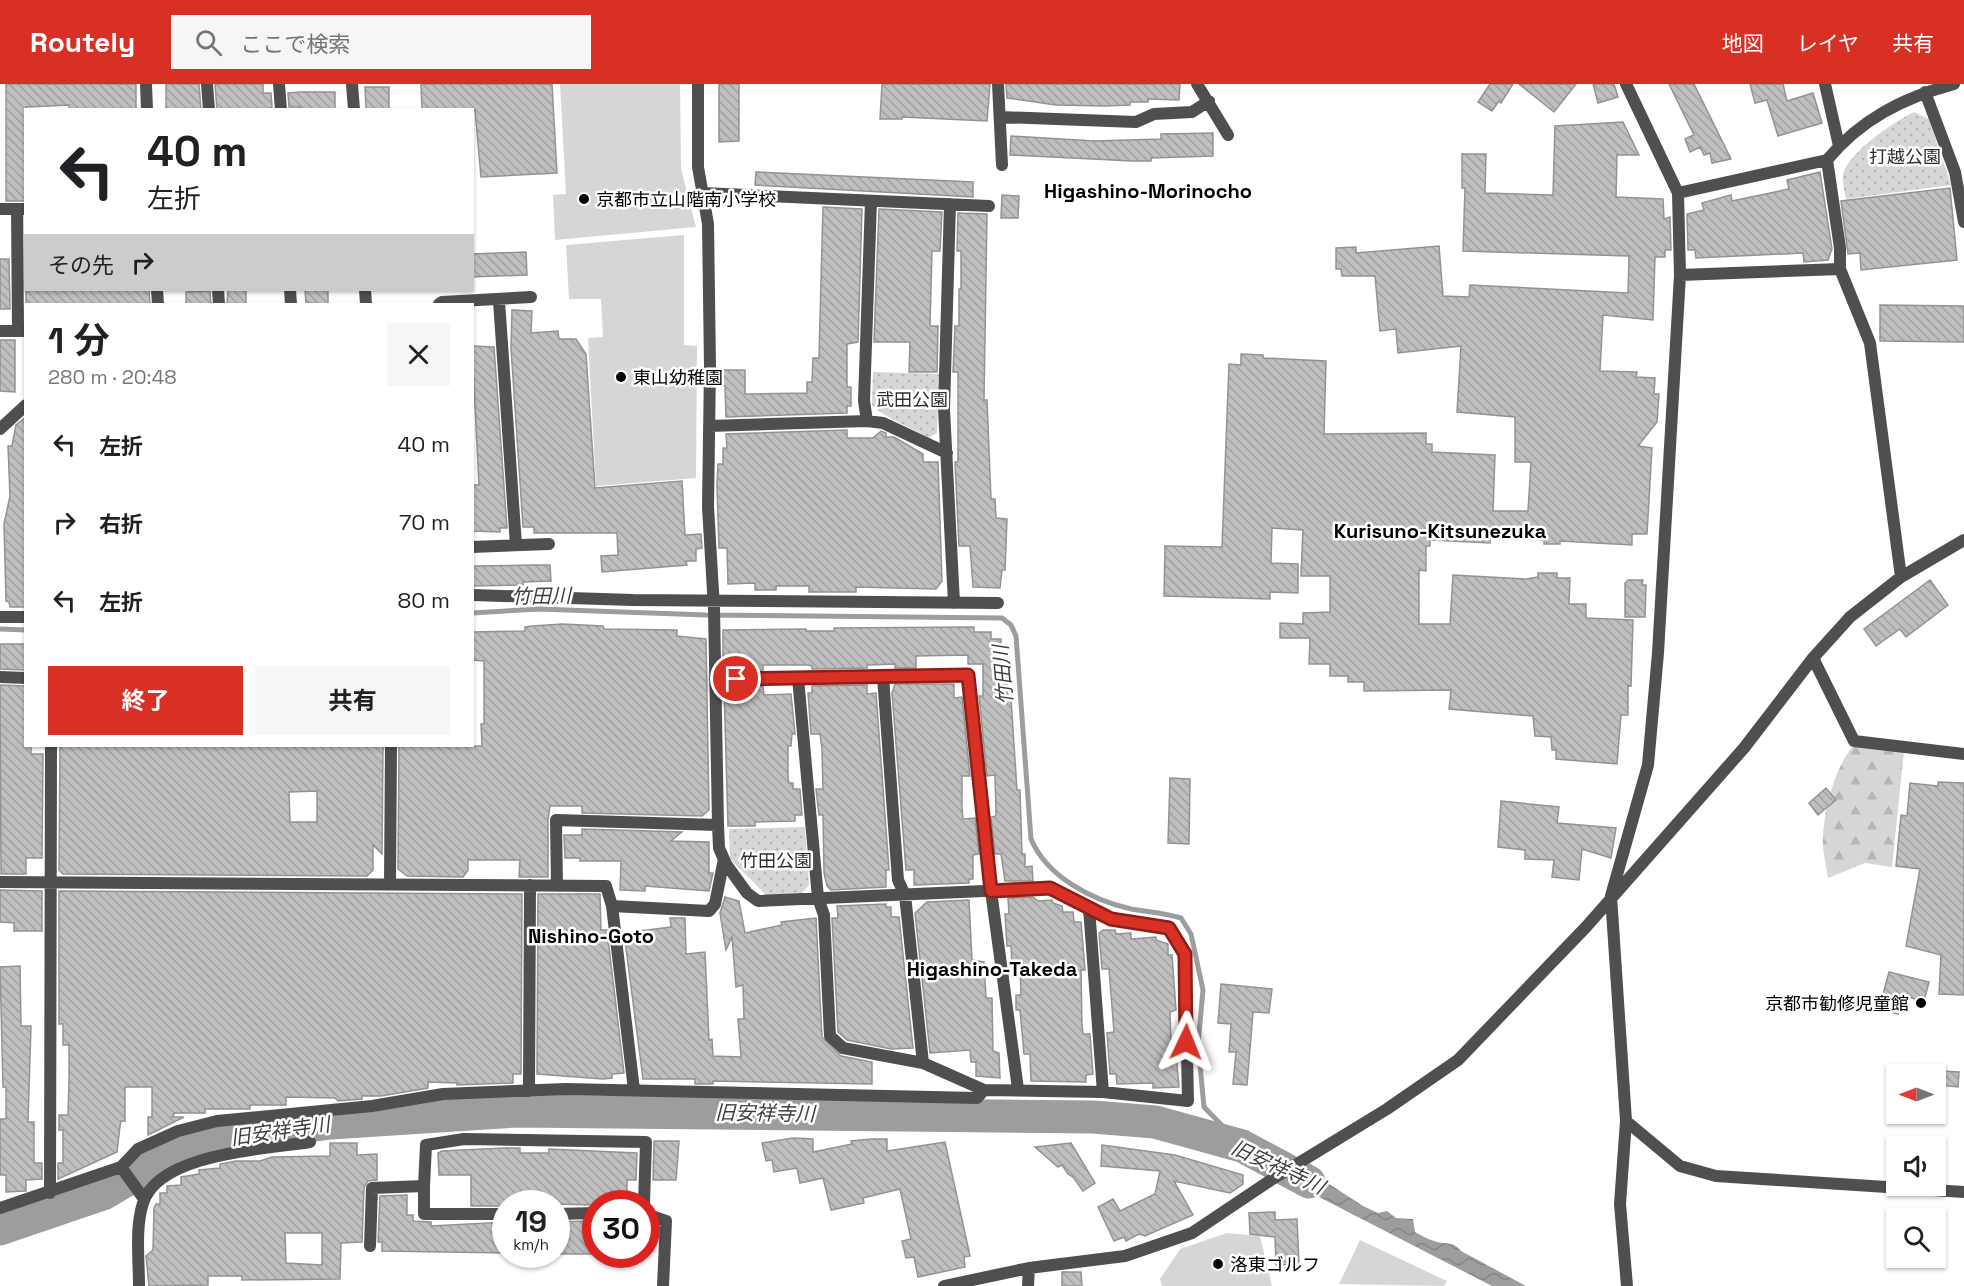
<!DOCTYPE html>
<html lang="ja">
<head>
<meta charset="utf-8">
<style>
	:root { --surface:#fff; --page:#f6f6f6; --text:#202124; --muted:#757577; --accent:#d93025 }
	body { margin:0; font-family:"Space Grotesk","Noto Sans JP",sans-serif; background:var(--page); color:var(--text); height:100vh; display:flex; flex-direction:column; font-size:22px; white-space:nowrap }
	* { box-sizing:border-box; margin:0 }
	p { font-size:20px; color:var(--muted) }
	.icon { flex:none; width:33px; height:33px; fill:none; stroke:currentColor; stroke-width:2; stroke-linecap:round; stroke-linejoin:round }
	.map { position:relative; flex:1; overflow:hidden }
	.details { position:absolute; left:24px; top:219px; width:450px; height:444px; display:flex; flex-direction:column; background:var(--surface); border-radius:0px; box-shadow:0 2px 4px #0004 }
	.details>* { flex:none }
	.top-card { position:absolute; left:24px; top:24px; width:450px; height:183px; border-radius:0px; box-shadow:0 2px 4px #0004; background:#fff; color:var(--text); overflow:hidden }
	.needle { width:39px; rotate:270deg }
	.buttons { position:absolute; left:1886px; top:980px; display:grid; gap:12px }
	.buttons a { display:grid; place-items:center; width:60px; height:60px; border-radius:0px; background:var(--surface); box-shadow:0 2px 4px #0004; font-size:30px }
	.speed { position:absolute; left:492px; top:1106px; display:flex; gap:12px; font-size:30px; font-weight:700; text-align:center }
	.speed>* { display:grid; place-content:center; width:78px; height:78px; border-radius:50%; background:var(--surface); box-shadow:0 2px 4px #0004; line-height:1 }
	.speed small { font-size:15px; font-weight:400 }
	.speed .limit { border:9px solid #d22; background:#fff; color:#111 }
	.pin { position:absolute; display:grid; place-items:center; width:51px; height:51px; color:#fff; margin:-26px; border:3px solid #fff; border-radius:50%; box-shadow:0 2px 6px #0007 }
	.me { position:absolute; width:66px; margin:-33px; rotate:2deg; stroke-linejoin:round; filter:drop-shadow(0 0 4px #0008) }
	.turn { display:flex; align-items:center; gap:21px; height:126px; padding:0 24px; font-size:27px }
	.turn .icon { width:78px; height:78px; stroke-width:2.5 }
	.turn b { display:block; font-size:42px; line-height:51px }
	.then { display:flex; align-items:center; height:57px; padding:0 24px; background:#0003; gap:12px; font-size:22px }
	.round { display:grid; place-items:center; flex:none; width:63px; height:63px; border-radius:0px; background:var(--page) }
	.summary { display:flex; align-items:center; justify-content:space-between; height:102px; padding:0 24px }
	h1 { font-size:36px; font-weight:700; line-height:45px }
	.cta { display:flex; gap:12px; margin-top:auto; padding:12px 24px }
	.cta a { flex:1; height:69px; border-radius:0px; background:var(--accent); color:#fff; font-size:24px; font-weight:700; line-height:69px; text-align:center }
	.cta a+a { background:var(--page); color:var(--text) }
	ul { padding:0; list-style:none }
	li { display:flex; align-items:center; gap:18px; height:78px; padding:0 24px }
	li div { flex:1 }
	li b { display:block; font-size:22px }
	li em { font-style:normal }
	header { display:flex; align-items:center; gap:36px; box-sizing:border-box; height:84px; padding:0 30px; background:var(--accent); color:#fff }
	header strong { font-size:28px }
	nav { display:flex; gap:33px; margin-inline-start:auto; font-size:21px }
	.search { width:420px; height:54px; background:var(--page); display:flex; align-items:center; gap:15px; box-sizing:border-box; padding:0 21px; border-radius:0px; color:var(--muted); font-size:22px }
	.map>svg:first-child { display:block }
	.grass { fill:#d6d6d6 }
	.forest { fill:url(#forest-firs) }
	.park { fill:url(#park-dots) }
	.water { fill:url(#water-waves) }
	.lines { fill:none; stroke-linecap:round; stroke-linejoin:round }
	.stream { stroke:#9d9d9d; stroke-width:5 }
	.river { stroke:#9d9d9d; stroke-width:33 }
	.building { fill:url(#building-back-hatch); stroke:#939393; stroke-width:1.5; fill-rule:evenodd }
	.street { stroke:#4f4f4f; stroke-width:12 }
	.route-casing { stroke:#8d1f18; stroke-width:15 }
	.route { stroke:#d93025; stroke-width:10 }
	.poi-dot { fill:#000; stroke:#fff; stroke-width:2 }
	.labels { text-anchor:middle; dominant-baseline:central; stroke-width:5; stroke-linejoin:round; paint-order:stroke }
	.park-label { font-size:18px; fill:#2d2d2d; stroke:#fff }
	.poi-label { font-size:18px; fill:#000; stroke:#fff; text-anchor:start }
	.neighbourhood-label { font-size:20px; font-weight:bold; fill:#000; stroke:#fff }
	.water-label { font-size:20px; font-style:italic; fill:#3e3e3e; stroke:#fff }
</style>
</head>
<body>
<header>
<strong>Routely</strong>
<div class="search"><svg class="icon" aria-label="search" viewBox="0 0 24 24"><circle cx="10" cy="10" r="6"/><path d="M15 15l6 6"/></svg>ここで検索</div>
<nav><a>地図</a><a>レイヤ</a><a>共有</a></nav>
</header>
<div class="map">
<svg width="1964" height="1202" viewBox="0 0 1964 1202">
	<defs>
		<pattern id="forest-firs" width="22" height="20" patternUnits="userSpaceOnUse" patternTransform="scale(1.5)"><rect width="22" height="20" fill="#d6d6d6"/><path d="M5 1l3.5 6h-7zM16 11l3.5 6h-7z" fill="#b6b6b6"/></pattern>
		<pattern id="park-dots" width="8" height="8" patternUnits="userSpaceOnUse" patternTransform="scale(1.5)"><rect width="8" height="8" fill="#d6d6d6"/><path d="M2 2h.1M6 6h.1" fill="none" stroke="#b6b6b6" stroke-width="1.8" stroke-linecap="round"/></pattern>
		<pattern id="water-waves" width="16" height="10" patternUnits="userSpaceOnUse" patternTransform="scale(1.5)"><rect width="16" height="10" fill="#9d9d9d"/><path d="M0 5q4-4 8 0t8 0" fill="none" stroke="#858585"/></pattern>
		<pattern id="building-back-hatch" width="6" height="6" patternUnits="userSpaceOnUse" patternTransform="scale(1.5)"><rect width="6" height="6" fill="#bfbfbf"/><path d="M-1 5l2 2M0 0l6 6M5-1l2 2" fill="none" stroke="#a2a2a2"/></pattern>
	</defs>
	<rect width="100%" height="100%" fill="#fff"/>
	<path class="grass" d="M560,0h120l1,85 15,58 -141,13 -2,-45 13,-1z
		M684,151v110l13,1 -1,132 -100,8 -8,-148 15,-1 -2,-38h-32l-3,-54z
		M1227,1149l33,3 12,50h-110l-2,-7 20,-30z
		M1360,1156l87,41 -3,5 -105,-2z"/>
	<path class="forest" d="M1855,660l49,7 -12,116 -27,-4 -37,15c-2,-14 -6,-29 -5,-42 1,-27 13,-73 32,-92z"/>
	<path class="park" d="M1914,28l15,7 22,66 -105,14c-1,-7 -4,-17 -3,-24 4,-22 52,-54 71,-63z
		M873,288l66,2 -2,59 -9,5c-18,-12 -41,-18 -56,-33z
		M805,743l4,58 -7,8 -36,2 -36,-36 -1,-30z"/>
	<path class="water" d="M1280,1068l83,54 15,7 9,-2 9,7 17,1 2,13c6,3 12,7 19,9 11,4 18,-1 27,10l65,35h-34l-231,-119z"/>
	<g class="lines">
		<path class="stream" d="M111,206l1,14
			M472,529l67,-4 167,6 296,3 9,7 5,11 15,203c16,38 61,61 100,70 17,3 34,4 50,9l10,16 12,56 -5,54 6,63 38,39
			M0,545l26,1"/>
		<path class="river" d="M0,1145l103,-35 39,-23 12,-11 46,-18 130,-19 186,-12 577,6 62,5 87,24 67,36"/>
	</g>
	<path class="building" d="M6,0h130v26h-67v-5l-43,2v94h-20z
		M166,0h33l2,26h-35z
		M215,0h48v9h8l1,14 -7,3h-48z
		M421,0h131l5,89 -76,4 -6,-67h-53z
		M719,0h20v57l-20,1z
		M882,0h108l-3,37 -85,-4v2h-22z
		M1006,0h174l-1,16 -31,-1v3h-18v3l-25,1 -49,-1 -49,-7z
		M1490,0h23l-12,19 -2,-2 -7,10 -14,-9z
		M1519,0h57l-22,28z
		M1593,0h21l4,13 -20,6z
		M1669,0h25l37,75 -19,4 -2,-10 -6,2 -4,-8 -10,5 -5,-13 9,-4z
		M1750,0h33l4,17 26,-8 9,30 -44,13 -11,-36 -12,3z
		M365,3h24v22h-23z
		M300,8h35v18h-35v-3h-11l-1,-14z
		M1623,38l16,33h-22l-1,42 47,2 1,20 6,-2 1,33h-6v7h-10l-2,63 -50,-5 -3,56 37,1 -1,5 19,1 -1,16h5l-2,28 -19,24 14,2 -5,86h-15v11l-72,-4v3h-16v-4l-18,-1v-10h-35l-1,14 -60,-3v6h-4v25l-7,-1v54h31l3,-49 73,4 12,-2v-4h19v5h13l-1,26h17v14l47,2 -2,66 -3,-1v30h-7l-4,49 -61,-5v-9h-4l-1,-13 -16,-1 -2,-20 -84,-7 2,-19 -87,1v-9h-16v-6h-18v-12h-21l1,-26h-30v-15l23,1v-11l27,-1v-36h-29l2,-46 -31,-2 -1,35 27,1v29l-28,-1v7l-106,-3 1,-50 57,1 7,-183 12,1v-11l22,1v3l63,3 -2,73 102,-1v11h6v8l63,3 -2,56h35l3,-49h-16v-45l-58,-5 4,-66 -63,7 -2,-24 -16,2 -5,-55h-33l-1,-7h-5v-21l20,-1v6l83,-7 4,50 26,1 1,-12 158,8 1,-37 -166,-5 2,-63h-3v-34h24l-1,39 68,2 2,-69z
		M1213,49v23l-62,2v3h-18l-123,-6 1,-19 83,5 67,-2v-5z
		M756,88l217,10v15l-218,-12z
		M1820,88l12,77 -4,11 -24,2 -1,-9 -107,5 -1,-8h-7l-1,-36 17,-4 -2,-7 29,-8 1,6 43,-9 14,-3 -2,-9z
		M1950,104l7,72 -96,10 -1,-17 -12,1 -7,-53z
		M1002,111l17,1 -1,22h-17z
		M823,123l39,2 -4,133 -11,2v43h4v19h-4v7l-121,4 -1,-31h-4v-16h24v24l62,-1v-11h5l1,-24h6z
		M879,125l63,3 -2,39h-8l-2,75h8l-1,46h-28l1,-30h-36z
		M958,129l29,1 -3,186h3l4,99h4l1,19 11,1 -2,51h-3l-2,18 -27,-1 -3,-41h-11l-4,-84h3v-90h-5l2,-46h4v-37h2v-38h-4z
		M526,168l1,23 -55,2v-23z
		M0,175h9l1,50h-10z
		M26,206h123l1,14h-124z
		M228,206h18v14h-19z
		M305,206h23v14l-22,-1z
		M210,207l1,13h-25v-12z
		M1880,221l84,1v36l-84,-1z
		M512,226l20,1 -1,22 27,-2 1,8h17l10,15 9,134 87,-7 3,54 16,-1 1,14 -6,1v12h-10l1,4 -85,7 -1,-16 17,-1 -1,-22h-83v-6h-11l-12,-179z
		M0,256h15v52l-15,-1z
		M472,262l22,1 13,181h-7v4l-28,-1v-46h7z
		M26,333v190h-16l-1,-5 -3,-1 -2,-77 6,-28 -2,-50h4l4,-21z
		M847,346v8h26l8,-7 5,2v4h8l29,17v8h15l4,119 -6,8 -80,-2v5h-47v-6h-33v4h-21v-7l-27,1 -1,-36h-8l-2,-63 1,-21h5v-16h4l-1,-14z
		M533,481h17l1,16 -28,1v3l-51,1v-20z
		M1628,496h15l-1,5h4l-1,32h-20v-34z
		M1930,496l18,25 -42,32 -6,-8 -24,17 -12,-17z
		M562,540l41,2 1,3 73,1v6l29,3 3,171 -7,6 -120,-3v-7h-32l-2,14v57h-29l1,-17h-52v10l-5,7 -56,-1 -9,-7 1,-123h83l-1,-22h3v-63l-12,-1v-28l53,-1v-4l7,-1z
		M974,543v5h17v7h10v10h5l1,42 2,8h2l6,91h3l2,64h3v13l7,-1 1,15h-28l-4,-27h-6l-4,-37 5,-1 -1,-41 -8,1 -8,-80h4v-32h-15v-9l-52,1v12h-21v-4l-28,1v3l-55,1v-3l-4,-1h-45v5l-40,1v-41l83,-1v2h28v-3z
		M0,560h26v26l-26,-1z
		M895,600h59v14l8,-1 8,79h-8v32l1,11 12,-1 4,36 -6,1v24h-4v4l-55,2v-15h-8l-14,-177z
		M0,601l26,1v60h5v8h12l-1,104h-16v16h-25z
		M867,601v9l9,-1 13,177h-3v17l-55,3 -4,-4 -3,-13 -1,-58h-4l-3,-26h7l-1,-41 -2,-14h-9l-3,-41h4v-7z
		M763,602l1,9 27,-1 4,40h-3l-1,12h-3v32l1,5h4v6h7l2,26h-7v6l-40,1v4h-27l-4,-139z
		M60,662h323l-1,108 -9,-9v25l-6,6 -304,-2 -4,-4zM317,707v31h-27l-1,-30z
		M1170,694l20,1 -1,65 -21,-1z
		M1938,698l26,1v212l-25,-1 2,-39 -35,-9 14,-77 -24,-3 5,-51 6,1 3,-33 28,3z
		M1826,704l10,12 -18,15 -9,-12z
		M1501,717l58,6 -2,16 59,5 -5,30 -29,-9 -3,31 -27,-3 2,-17 -29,-1v-9l-27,-3z
		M582,745l100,3 -11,9 38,1v31h4l-4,18 -64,-5v5l-25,-1 1,-29h-41v-3h-15l-1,-23h18z
		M0,806l42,1v40h-28v-8l-14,-1z
		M59,807l463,3 -1,180h-8v9l-56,2v-2l-29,-1v6l-47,8h-19v3l-24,2 -3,-3 -49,-1v8h-36v4h-45v4h-30l-3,4h12l-36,18v-18h4v-30h-27v34h-4l-1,5 -3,26 -59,27v-16h5v-33h-4v-15h9l1,-35v-35h-6v-21h-4z
		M538,810h62l1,36h6l17,143 -12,1v4l-9,1 -66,-5z
		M725,813l14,4 6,32 37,-8 -1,-3 35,-4 6,119 19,19 31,6v22l-159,-3v3h-18v-5h-52l-19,-146 47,-6 -1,-9h15l1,36 19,-2 4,88 3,-1 1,17 28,1 -3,-38h6l-1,-34 -7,2 -4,-50 -6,13 -6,-37z
		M1033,813l5,4 14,-1 1,3 9,3 1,6h10l1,10h7l4,48h-4l1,55 1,9h7l3,40 -7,1v7l-55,-1 -1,-27h-6l-4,-44h-4v-15h5l-1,-29h-8l-1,-20h-4l-2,-32h4l-1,-16z
		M969,816l3,60 12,2 2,36h6l1,53 6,2 1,25 -24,-2v-14h-5l-1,-12 -40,3 -15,-140 12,-11z
		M886,820v3h5v10h8l14,131 -22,1 -44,-9 -9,-8 -6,-114h6l-1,-12z
		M1103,846h12l1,4 15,-1v6l25,-2v3l12,4v11h4l4,55 -6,2 1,30h4l4,45 -26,1v-5l-36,1 -1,-10h-6l-3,-41 7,-1 -5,-63h-7l-3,-36z
		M20,882l1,60h10l-3,96h6v41h8v16l-16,1v11l-20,1v-17h-6v-56h6v-32h-3l-3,-120z
		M1889,888l40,10 -5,19 -21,-5 -5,18 -19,-5z
		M1221,900l51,5 -3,24 -16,-1 -6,73 -14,-1 3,-32h-7l2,-28 -13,-1z
		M1940,987l19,1 -1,15 -19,-2z
		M793,1054l20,1v13l39,-8 -1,-3 21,-2h15v12l58,-9 25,114 -6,1 1,10 -47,10 -4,-20 -8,1 -4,-17 9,-2 -11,-50 -37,9 1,5 -33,7 -8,-32 -23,5 -3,-15 -23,4 -2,-12 -6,1 -4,-18z
		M654,1057h25l-3,39h-23z
		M330,1059h27v12l20,-1v26l-9,1 -4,6 -2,55 -21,1 -1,36 -98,1v-4h-34v9l-59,1 -3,-30 7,-6 1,-42 2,-4h4v-11h7v-7l14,-1v-8l18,-3v-4l21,-2v-4l16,-3h24l12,-4 58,-1zM285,1149h37v32l-36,-2z
		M1071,1059l24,40 -12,8 -10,-14 -5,-3 -6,-9 -4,2 -23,-20z
		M1102,1061l73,10 68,20v9l-13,9 -56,-12 19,34 -48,21 -6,-2 -13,7 -2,-4 -10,4 -16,-34 15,-8 7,12 35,-17 5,-23 -59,-5z
		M504,1064h16v5h29v-4l88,4 -1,27h-9v21h-26l-5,4 -90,-2v3h-35v-31h-32l-1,-22 4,-2z
		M407,1111v20h6v6l18,1v4l75,-4v31l-124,-2v-9h-4l2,-46z
		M1275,1128v8l22,-1 2,45 -23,1 -1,-28 -25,-3 -1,-21z
		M588,1137v14h6v19h-37v-32z
		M1062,1188h19l1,14h-20z"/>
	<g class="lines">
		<path class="street" d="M146,0l1,26
			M207,0l2,26
			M279,0l2,26
			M352,0l2,26
			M698,0v83l10,57 2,143 -2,140 6,101 4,217 1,23 7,16 21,29 11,8 292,-13 61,31 58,9 16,26 3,147 -85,-9 -119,-2 -61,-27 -80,-15 -13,-12 -6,-121 -6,-17 -20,-220
			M998,0l4,81
			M1197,0l31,51
			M1626,0l52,109 2,82 -22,378 -10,112 -37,131 15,225 -6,83 7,82
			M1825,0l14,62
			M1925,8l30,80 9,50
			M1000,33l136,5 18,-8 38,-2 17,-11
			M1827,76l13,88v21l30,74 31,234
			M703,109l286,13
			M1678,109l149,-33c34,-41 76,-62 127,-76
			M950,120l-6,205 10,194
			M0,125h26
			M17,125l1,122
			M1680,191l160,-6
			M157,206l1,14
			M218,206l1,14
			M290,206l1,14
			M365,206l1,14
			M499,217l17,244
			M439,220l3,-2 89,-5
			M0,247h24
			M867,337l-3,-20 7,-200
			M709,342l158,-5 16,2 64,30
			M0,345l26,-24
			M472,463l77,-3
			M472,511l161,5 365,3
			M0,533h26
			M1813,574l41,83 110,13
			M0,593l26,1
			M883,593l15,203 7,15 18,168
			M715,595l253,-4 23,216 27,198
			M0,798l606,4 6,20 22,184
			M390,800l1,-138
			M557,802l-1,-66 162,5
			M612,822l97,5 6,-7 9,-45
			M1089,824l14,184
			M529,1007l1,-206
			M1626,1037l54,45 36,10 248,16
			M121,1083l23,32
			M424,1102l2,-41 38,-6 182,3 -2,61
			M50,1109l1,-447
			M0,1124l121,-41 17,-18 40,-18 39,-10 155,-15 71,-12 122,-5 412,9 7,-8
			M556,1130l40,-1
			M646,1130l20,7 -3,65
			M370,1162l2,-58 52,-2v28h82
			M139,1202c0,-27 -4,-58 4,-83 16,-50 123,-54 167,-61
			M944,1202l85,-18 96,-12 67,-23 79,-53 116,-71 71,-49 128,-133 158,-179 69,-90 37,-41 51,-40 63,-37
			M1028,1202l1,-18"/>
	</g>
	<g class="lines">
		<g class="route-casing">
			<path id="route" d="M736,595l232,-4 23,216 59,-3 61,31 58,9 16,26 1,88"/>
		</g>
		<use href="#route" class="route"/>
	</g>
	<g class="poi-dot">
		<circle cx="584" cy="115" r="6"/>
		<circle cx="621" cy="293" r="6"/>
		<circle cx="1921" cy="919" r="6"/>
		<circle cx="1218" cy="1180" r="6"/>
	</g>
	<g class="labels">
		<g class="park-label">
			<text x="1905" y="72">打越公園</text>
			<text x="912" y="315">武田公園</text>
			<text x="776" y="776">竹田公園</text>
		</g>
		<g class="poi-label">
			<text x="596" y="115">京都市立山階南小学校</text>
			<text x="633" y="293">東山幼稚園</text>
			<text x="1909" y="919" text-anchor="end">京都市勧修児童館</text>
			<text x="1230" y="1180">洛東ゴルフ</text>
		</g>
		<g class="neighbourhood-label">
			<text x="1148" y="107">Higashino-Morinocho</text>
			<text x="1440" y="447">Kurisuno-Kitsunezuka</text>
			<text x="591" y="852">Nishino-Goto</text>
			<text x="992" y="885">Higashino-Takeda</text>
		</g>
		<g class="water-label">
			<text transform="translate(541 512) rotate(-1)">竹田川</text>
			<text transform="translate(1003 591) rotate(-95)">竹田川</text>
			<text transform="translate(765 1029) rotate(1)">旧安祥寺川</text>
			<text transform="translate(280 1047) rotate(-8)">旧安祥寺川</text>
			<text transform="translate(1278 1083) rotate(25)">旧安祥寺川</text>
		</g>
	</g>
</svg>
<div class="buttons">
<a><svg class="needle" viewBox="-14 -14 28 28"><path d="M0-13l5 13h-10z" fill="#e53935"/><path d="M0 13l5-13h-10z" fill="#757577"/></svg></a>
<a><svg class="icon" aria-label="sound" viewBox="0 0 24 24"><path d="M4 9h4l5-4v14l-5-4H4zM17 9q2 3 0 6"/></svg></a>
<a><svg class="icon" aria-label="search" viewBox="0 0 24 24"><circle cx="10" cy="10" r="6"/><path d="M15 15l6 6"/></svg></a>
</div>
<div class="speed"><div>19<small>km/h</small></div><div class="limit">30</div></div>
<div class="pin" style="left:736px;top:595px;background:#d93025"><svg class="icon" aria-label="arrive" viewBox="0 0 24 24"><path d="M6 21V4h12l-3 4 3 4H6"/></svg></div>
<svg class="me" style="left:1186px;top:958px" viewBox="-20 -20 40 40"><path d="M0-17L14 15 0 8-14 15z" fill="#d93025" stroke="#fff" stroke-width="4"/></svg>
<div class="top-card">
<div class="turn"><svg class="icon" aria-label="left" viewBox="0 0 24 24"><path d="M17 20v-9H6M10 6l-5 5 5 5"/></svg><div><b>40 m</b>左折</div></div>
<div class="then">その先<svg class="icon" aria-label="right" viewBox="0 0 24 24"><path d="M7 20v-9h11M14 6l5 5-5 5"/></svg></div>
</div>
<section class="details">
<div class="summary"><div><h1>1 分</h1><p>280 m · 20:48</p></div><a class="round"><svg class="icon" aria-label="close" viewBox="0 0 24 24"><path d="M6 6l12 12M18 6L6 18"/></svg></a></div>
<ul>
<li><svg class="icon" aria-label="left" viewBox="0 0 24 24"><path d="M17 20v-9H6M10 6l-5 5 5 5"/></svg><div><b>左折</b></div><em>40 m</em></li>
<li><svg class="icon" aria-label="right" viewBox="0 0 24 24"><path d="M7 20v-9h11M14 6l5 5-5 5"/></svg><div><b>右折</b></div><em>70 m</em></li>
<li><svg class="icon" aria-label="left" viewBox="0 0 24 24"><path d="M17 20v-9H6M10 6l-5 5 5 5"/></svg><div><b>左折</b></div><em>80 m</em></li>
</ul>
<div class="cta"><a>終了</a><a>共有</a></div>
</section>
</div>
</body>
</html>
